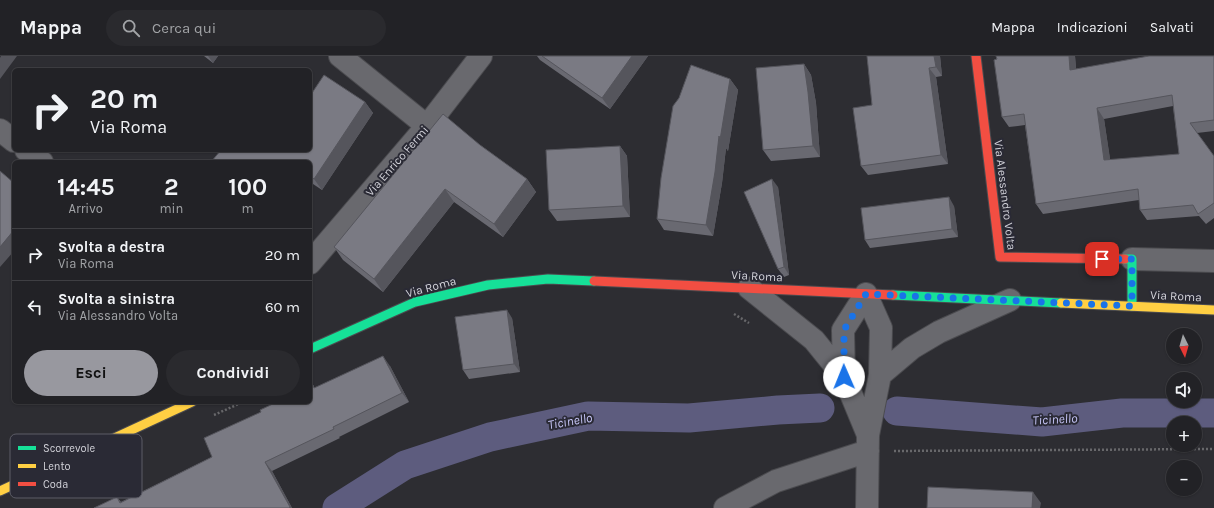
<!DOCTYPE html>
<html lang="it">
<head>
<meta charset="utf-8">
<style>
	:root { --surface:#222226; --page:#2a2a2e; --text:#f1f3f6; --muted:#a2a4a7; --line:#3f3f43; --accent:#98989f }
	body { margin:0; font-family:Karla,sans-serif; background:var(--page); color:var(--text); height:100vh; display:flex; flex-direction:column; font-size:15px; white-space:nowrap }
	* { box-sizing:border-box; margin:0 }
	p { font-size:13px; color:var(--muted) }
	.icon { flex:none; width:22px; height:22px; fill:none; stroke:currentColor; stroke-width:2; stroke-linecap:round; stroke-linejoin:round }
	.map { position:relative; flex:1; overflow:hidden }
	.details { position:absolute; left:12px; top:104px; width:300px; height:244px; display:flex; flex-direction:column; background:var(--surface); border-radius:6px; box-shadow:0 1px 3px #0004,0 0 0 1px var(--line) }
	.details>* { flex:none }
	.top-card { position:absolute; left:12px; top:12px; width:300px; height:84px; border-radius:6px; box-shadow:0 1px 3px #0004,0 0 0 1px var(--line); background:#222226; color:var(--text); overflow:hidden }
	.needle { width:26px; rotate:175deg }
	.controls { position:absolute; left:1166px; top:272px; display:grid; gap:8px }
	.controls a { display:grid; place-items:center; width:36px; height:36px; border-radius:50%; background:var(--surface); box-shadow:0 1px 3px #0004,0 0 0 1px var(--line); font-size:20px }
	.pin { position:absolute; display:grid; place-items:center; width:34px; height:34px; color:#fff; margin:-17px; border-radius:8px; box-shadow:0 2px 6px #0006 }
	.me { position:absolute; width:44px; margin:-22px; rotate:359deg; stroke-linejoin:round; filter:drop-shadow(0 0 3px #0008) }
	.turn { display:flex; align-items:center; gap:14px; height:84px; padding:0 12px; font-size:18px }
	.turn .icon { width:52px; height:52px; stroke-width:2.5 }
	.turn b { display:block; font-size:28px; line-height:34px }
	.eta { display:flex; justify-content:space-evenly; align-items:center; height:68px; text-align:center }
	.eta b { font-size:24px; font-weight:700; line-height:28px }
	.primary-button { display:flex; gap:8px; margin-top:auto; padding:8px 12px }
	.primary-button a { flex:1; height:46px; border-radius:24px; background:var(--accent); color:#111; font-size:16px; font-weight:700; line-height:46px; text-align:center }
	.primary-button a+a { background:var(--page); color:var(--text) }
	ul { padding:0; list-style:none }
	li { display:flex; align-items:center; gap:12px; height:52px; padding:0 12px; border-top:1px solid var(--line) }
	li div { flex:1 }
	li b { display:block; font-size:15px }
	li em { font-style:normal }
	header { display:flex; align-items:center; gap:24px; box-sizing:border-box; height:56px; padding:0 20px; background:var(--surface); border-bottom:1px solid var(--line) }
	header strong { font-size:19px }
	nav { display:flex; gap:22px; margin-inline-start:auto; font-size:14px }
	.search { width:280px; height:36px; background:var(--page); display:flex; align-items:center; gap:10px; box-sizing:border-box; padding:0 14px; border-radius:22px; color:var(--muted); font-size:15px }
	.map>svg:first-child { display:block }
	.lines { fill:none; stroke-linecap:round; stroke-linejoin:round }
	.canal { stroke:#5d5c7e; stroke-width:29 }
	.street-casing { stroke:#4b4b4f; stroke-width:24 }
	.fast-casing { stroke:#4b4b4f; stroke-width:11 }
	.slow-casing { stroke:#4b4b4f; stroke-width:11 }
	.jam-casing { stroke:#4b4b4f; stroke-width:11 }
	.path { stroke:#68686b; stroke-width:2.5; stroke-dasharray:2 2; stroke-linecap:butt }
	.street { stroke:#69696e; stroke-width:22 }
	.fast { stroke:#16e098; stroke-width:9 }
	.slow { stroke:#ffcf43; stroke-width:9 }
	.jam { stroke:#f24e42; stroke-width:9 }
	.wall { fill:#696971; fill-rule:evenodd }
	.shaded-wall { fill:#55555c }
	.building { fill:#7a7a83; stroke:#55555c; fill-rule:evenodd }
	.route { stroke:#1a73e8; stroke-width:7; stroke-dasharray:0 12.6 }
	.labels { text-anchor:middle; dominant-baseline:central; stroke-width:4; stroke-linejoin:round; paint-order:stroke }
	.street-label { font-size:12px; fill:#d2d2d9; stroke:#2a2a35 }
	.water-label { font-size:13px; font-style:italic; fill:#c5c4f5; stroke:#2a2a35 }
	.key { fill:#2a2a35; stroke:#5c5c66; stroke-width:1 }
	.key-label { font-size:11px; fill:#d2d2d9 }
</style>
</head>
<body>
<header>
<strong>Mappa</strong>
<div class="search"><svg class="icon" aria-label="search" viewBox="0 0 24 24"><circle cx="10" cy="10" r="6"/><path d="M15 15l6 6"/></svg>Cerca qui</div>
<nav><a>Mappa</a><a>Indicazioni</a><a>Salvati</a></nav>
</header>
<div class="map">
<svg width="1214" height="452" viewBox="0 0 1214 452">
	<rect width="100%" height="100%" fill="#2d2d32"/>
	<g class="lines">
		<path class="canal" d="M897,355l145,11 80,-9h92
			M337,452l68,-43 85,-28 98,-21 101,2 89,-8 42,-2"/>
		<g class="street-casing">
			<path id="street" d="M340,0l87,70
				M0,74l14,11
				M26,94l16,12
				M1132,203l82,2
				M310,207l117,-137 54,-70
				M749,232l65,52 30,37
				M866,238l15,34 -1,47 -12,60 -1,73
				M866,238l-23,36 1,47 24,58
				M880,319l32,-27 27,-16 71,-32
				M725,452l51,-27 92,-30"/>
		</g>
		<g class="fast-casing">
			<path id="fast" d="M1125,203h7v47
				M893,239l168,8
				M310,293l105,-47 73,-17 60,-6 46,2"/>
		</g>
		<g class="slow-casing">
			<path id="slow" d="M1061,247l153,7
				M0,435l192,-89"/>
		</g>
		<g class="jam-casing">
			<path id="jam" d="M976,0l24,201 125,2
				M594,225l299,14"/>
		</g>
		<path class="path" d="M734,258l15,9
			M214,359l29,-13
			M894,395l320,-2"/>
		<use href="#street" class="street"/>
		<use href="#fast" class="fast"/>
		<use href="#slow" class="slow"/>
		<use href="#jam" class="jam"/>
	</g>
	<path class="wall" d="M204,0h14l-5,7z
		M537,0h111l-38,53 -70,-49z
		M867,0h73l2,20 -6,1 12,87 -80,11 -7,-9 11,-61z
		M996,0h79l1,13 138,-13v75l-17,2 17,23v62l-8,6 -7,-8 -52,4 -7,-10 -1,-10 -96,14 -7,-10 -11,-79 -16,2 -7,-10zM1173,50l6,48 -69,6 -6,-41z
		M804,8l7,11 5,28 4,54 -49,4 -8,-11z
		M730,23l8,11 -10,61 -2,-3 -4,35 -9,53 -49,-6 -7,-11z
		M365,46l8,11 -51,77 -12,-8v-20h-99z
		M480,89l47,34 9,13 -33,45 -49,-35 -71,90 -40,-32 -9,-13z
		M620,90l7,10 3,61 -73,4 -8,-11z
		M778,131l11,88 -5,2 -6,-8z
		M954,150l4,31 -88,11 -5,-8z
		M512,262l8,54 -51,7 -6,-9z
		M390,310l19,36 -70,35 1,1 -68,33 20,37h-198l23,-11 4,5 91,-45 101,-72 1,3z"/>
	<path class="shaded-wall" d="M1,0h16l-17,23v-21z
		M208,0h10l-5,7z
		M632,0h16l-38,53 -8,-11z
		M934,0h6l2,20 -6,-9z
		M1069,0h6l2,25 -7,-11z
		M804,8l7,11 5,28 4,54 -7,-11z
		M929,12l7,9 12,87 -7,-9z
		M730,23l8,11 -10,61 -2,-3 -4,35 -9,53 -7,-11 13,-89z
		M365,46l8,11 -51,77 -8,-11z
		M1097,52l7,11 8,52 -8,-11z
		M620,90l7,10 3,61 -7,-11z
		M527,123l9,13 -33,45 -9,-13z
		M772,123l6,8 11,88 -5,-8z
		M445,133l9,13 -71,90 -9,-13z
		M949,141l5,9 4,31 -6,-8z
		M14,174v21l-14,16v-20z
		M507,254l5,8 8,54 -6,-8z
		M383,300l7,10 19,36 -7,-9z
		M265,406l7,9 20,37h-2z
		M1033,436l8,11 -1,5h-8z"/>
	<path class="building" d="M542,0h90l-30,42z
		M867,0h67l2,11 -7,1 12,87 -80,11 -8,-58 19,-3z
		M996,0h73l1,14 79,-14h65v64l-24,3 24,33v47l-16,11 -5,-9 -53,5 -2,-21 -102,15 -12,-90 -22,3 -8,-57 3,-1zM1172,39l7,59 -75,6 -7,-52z
		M804,8l4,28 5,54 -50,4 -7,-82z
		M691,9l39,14 -10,61 -1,-4 -4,36 -9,53 -49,-6 4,-41 12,-72 6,-8z
		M324,19l41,27 -51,77 -4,-3v-14h-21l-3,-2 -2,2h-73l10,-12h89v-54z
		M443,58l37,31 47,34 -33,45 -49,-35 -71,90 -40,-32z
		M620,90l3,60 -74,4 -3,-60z
		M0,115l14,12v47l-14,17z
		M772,123l12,88 -6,2 -34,-77z
		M949,141l3,32 -87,11 -4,-32z
		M507,254l7,54 -51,6 -8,-53z
		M383,300l19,37 -69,34 1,2 -69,33 25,45 -1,1h-195l23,-11 3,6 92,-46 -8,-19 57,-26 -1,-2 17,-8h33v-16l3,-1 1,3z
		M928,431l105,5 -1,16h-105z"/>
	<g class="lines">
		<path class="route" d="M844,321v-47l22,-36 266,12v-47h-30"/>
	</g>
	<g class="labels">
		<g class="street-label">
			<text transform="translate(397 105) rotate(-49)">Via Enrico Fermi</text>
			<text transform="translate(1005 139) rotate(83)">Via Alessandro Volta</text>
			<text transform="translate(757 220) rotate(3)">Via Roma</text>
			<text transform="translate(431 231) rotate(-15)">Via Roma</text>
			<text transform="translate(1176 240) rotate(3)">Via Roma</text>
		</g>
		<g class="water-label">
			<text transform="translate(1055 363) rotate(-3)">Ticinello</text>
			<text transform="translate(570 365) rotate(-10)">Ticinello</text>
		</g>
	</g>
	<rect x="10" y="378" width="132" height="64" rx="6" class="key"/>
	<rect x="18" y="390" width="18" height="4" fill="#16e098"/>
	<rect x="18" y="408" width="18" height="4" fill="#ffcf43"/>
	<rect x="18" y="426" width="18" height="4" fill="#f24e42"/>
	<g class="key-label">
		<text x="43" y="396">Scorrevole</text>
		<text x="43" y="414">Lento</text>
		<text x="43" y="432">Coda</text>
	</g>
</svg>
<div class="controls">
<a><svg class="needle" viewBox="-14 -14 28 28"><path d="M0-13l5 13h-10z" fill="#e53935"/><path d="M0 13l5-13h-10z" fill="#a2a4a7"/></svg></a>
<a><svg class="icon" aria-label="sound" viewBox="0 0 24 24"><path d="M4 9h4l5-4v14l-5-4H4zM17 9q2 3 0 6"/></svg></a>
<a>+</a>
<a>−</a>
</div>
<div class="pin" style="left:1102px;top:203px;background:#d93025"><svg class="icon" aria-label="arrive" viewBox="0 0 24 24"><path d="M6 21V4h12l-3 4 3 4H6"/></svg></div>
<svg class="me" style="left:844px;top:321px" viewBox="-20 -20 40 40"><circle r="19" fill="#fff"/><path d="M0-13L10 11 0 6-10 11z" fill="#1a73e8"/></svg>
<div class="top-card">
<div class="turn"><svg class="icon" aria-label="right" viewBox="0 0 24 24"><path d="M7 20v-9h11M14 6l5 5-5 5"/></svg><div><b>20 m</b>Via Roma</div></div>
</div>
<section class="details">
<div class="eta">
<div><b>14:45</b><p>Arrivo</p></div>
<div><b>2</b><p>min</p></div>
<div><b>100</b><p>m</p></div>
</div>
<ul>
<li><svg class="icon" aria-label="right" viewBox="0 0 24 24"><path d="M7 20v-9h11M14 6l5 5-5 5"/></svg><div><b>Svolta a destra</b><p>Via Roma</p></div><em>20 m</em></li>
<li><svg class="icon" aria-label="left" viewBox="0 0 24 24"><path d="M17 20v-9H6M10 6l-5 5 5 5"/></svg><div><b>Svolta a sinistra</b><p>Via Alessandro Volta</p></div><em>60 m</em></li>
</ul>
<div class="primary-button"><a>Esci</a><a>Condividi</a></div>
</section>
</div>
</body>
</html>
